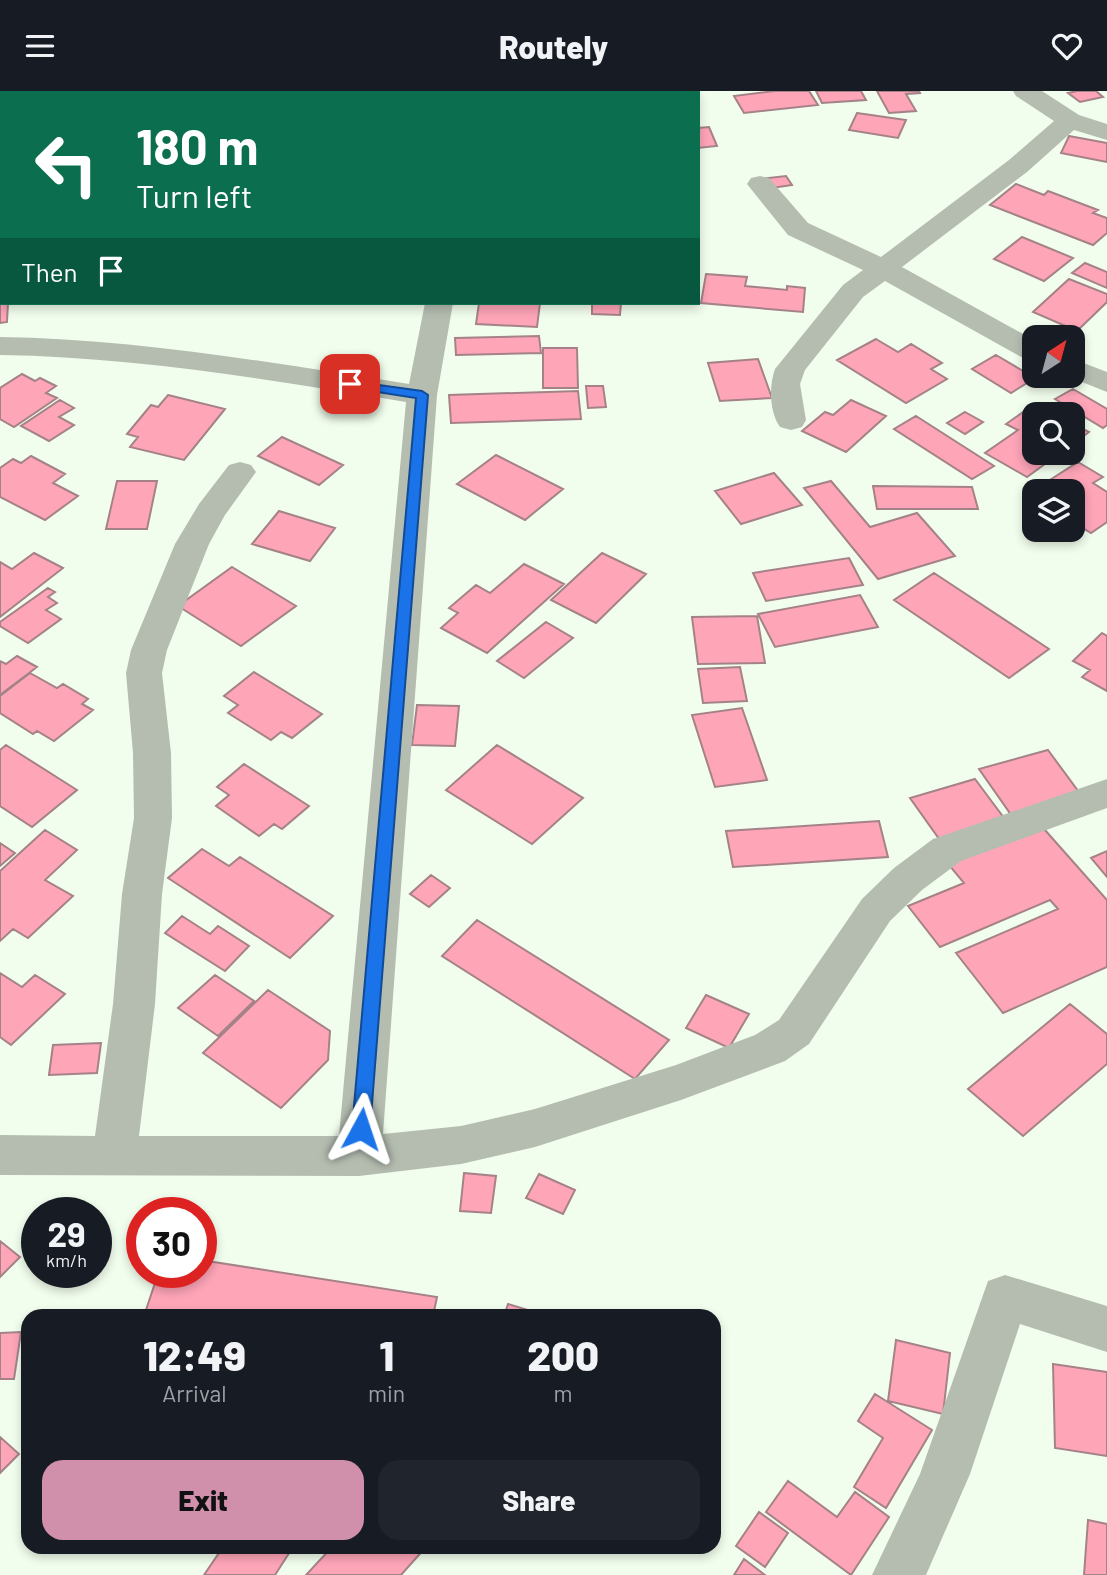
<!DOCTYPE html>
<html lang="en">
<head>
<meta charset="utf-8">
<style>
	:root { --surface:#171b24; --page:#20242c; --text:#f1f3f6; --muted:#9ea1a6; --accent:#d08faa }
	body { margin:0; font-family:Barlow,sans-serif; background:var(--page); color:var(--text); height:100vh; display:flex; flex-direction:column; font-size:26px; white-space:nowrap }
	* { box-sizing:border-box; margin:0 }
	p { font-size:23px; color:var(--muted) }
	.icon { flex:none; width:38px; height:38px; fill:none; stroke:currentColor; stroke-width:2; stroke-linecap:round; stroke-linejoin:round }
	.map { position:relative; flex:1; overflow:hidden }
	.drawer { position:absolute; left:21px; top:1218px; width:700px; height:245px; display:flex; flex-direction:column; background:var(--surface); border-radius:21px; box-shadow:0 4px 10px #0003 }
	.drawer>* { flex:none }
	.guide { position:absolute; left:0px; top:0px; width:700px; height:214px; box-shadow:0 4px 10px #0003; background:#0b6e4f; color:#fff; overflow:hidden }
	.needle { width:46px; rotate:36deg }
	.tools { position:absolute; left:1022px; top:234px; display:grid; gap:14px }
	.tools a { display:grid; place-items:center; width:63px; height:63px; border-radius:14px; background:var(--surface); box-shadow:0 4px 10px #0003; font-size:35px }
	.speed { position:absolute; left:21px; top:1106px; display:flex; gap:14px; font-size:35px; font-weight:700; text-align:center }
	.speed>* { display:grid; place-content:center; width:91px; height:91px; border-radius:50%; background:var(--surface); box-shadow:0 4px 10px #0003; line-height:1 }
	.speed small { font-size:18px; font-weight:400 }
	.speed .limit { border:10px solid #d22; background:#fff; color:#111 }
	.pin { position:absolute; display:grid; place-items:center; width:60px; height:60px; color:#fff; margin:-30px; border-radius:14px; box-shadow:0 4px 10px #0006 }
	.me { position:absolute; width:77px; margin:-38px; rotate:5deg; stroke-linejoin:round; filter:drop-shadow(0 0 5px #0008) }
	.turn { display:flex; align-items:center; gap:24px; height:147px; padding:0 21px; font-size:32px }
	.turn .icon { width:91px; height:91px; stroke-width:2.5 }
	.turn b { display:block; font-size:49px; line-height:60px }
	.then { display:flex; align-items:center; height:66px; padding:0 21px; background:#0003; gap:14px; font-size:26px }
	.eta { display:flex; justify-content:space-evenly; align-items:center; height:119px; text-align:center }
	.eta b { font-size:42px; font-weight:800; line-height:49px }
	.cta { display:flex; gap:14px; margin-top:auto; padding:14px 21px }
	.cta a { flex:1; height:80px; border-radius:21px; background:var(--accent); color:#111; font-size:28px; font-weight:800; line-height:80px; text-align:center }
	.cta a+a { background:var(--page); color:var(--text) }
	header { display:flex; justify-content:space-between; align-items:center; height:91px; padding:0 21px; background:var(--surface); font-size:32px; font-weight:800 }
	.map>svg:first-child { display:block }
	.building { fill:#fea5b8; stroke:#a48288; stroke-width:2 }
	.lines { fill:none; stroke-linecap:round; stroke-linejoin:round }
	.minor { fill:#b5bdb1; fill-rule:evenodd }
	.route { fill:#1a73e8; stroke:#114b97; stroke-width:2 }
</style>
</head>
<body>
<header><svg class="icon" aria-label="menu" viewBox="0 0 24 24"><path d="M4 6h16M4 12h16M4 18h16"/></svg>Routely<svg class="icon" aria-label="heart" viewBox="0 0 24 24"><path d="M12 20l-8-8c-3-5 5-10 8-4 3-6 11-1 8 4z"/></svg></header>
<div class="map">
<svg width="1107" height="1484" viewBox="0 0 1107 1484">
	<rect width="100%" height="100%" fill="#f2feed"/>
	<path class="building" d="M261,0h95l-96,2z
		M490,0h89l-89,2z
		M775,0h34l9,14 -74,8 -10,-17z
		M816,0h45l5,9 -44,3z
		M877,0h42l1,2 -14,1 10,17 -27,2z
		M1077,0h19l7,6 -23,5 -12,-9z
		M857,22l49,7 -8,18 -49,-8z
		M709,36l8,19 -19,2v-20z
		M1069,45l38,7v19l-46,-9z
		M786,85l6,9 -27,4 -6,-10z
		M1016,93l28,11 4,-4 50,19 -5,3 14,5v15l-14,12 -103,-40z
		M1022,146l51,21 -29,23 -50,-22z
		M0,169l2,43h6l-1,19 -7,1z
		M1085,172l22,9v16l-35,-15z
		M706,183l41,3 -2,9 42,4v-4l18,2 -2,24 -102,-9z
		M1069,188l38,15v8l-30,29 -44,-19z
		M479,212h61l-3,24 -61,-3z
		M592,212h29l-1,12 -28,-1z
		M539,245l2,17 -85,2 -1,-17z
		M876,248l22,13 13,-8 31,19 -11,6 16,10 -41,24 -69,-43z
		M543,257h34l1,40h-35z
		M996,264l39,23 -24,15 -39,-24z
		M758,268l14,39 -52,3 -12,-38z
		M22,283l13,7 5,-3 16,8 -10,7 11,5 -43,29 -14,-8v-31z
		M586,295h17l3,21 -18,1z
		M1073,298l34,20v16l-4,3 -48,-29z
		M578,300l3,28 -130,4 -2,-28z
		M168,304l57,14 -41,51 -54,-13 8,-10 -11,-3 24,-29 7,2z
		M60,309l14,8 -15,9 15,8 -25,16 -28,-15z
		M851,309l35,16 -40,36 -44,-21 23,-19 8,3z
		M1039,314l17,10h-22v38h26l-33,24 -42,-24 33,-23 -12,-6 20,-14 4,1z
		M965,321l18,10 -18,12 -18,-11z
		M916,325l78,50 -22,13 -78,-50z
		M1073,333l16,8 -16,12z
		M282,346l61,28 -24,20 -61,-29z
		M496,364l67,34 -38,31 -68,-36z
		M31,365l34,18 -12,9 25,13 -33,24 -45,-23v-29l13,-9 8,4z
		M1078,371l25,15 -10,6 14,9v30l-16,11 -18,-11v-30h-39v6l-6,-4z
		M774,382l28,32 -61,19 -26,-33z
		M117,390h40l-10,48h-41z
		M831,390l39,46 47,-14 38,43 -77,23 -74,-91z
		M873,395l99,1 6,22h-101z
		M279,420l56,17 -25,33 -58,-17z
		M34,462l29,15 -63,49v-55l12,7z
		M602,462l44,21 -50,49 -45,-23z
		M849,467l14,27 -97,16 -13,-28z
		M524,473l40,20 -77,69 -46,-25 17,-15 -9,-5 27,-23 14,8z
		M232,476l64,39 -55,40 -63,-40z
		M934,482l115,76 -40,29 -115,-78z
		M48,497l7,4 -7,5 9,6 -11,7 15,9 -33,24 -28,-17v-4z
		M860,504l18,32 -103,20 -17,-33z
		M757,525l8,47 -67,1 -6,-47z
		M546,531l27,16 -49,40 -27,-17z
		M1102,542l5,3v55l-25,-14 8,-7 -17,-9z
		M17,565l20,11 -37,28v-34l6,3z
		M740,576l7,34 -44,2 -5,-34z
		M254,581l68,42 -30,24 -11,-6 -10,8 -43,-27 10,-8 -14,-9z
		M30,582l27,15 6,-4 25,15 -6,5 11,6 -39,31 -17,-10 -4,3 -33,-21v-17z
		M417,614l42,1 -4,40 -43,-1z
		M742,617l25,72 -52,7 -23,-72z
		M6,654l71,45 -45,37 -32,-21v-56z
		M497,654l86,53 -51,46 -86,-54z
		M1048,659l36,49 -70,20 -35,-50z
		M244,673l65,42 -27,23 -8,-5 -15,12 -43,-30 13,-11 -12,-8z
		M975,688l32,43 -65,21 -32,-45z
		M879,730l9,36 -155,10 -7,-36z
		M1037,730l70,79v67l-104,46 -47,-60 102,-44 -8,-9 -110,47 -32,-41 56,-23 -20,-24z
		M45,739l32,20 -32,30 28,16 -45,42 -15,-9 -13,12v-70z
		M0,752l15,10 -15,13z
		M202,758l27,17 11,-9 93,59 -43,42 -122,-80z
		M1107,760v26l-16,-19z
		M431,784l19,13 -21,19 -19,-13z
		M182,825l28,18 8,-8 31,20 -24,25 -60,-38z
		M477,829l192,120 -34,39 -193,-123z
		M0,882l22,14 13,-12 30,19 -54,51 -11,-8z
		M215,884l39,26 -36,35 -40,-28z
		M268,899l62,41 -2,29 -47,48 -78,-55z
		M706,904l43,19 -20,34 -43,-20z
		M1070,913l37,30v30l-84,72 -55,-47z
		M101,952l-4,30 -48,2 4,-30z
		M464,1082l32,3 -5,37 -31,-2z
		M539,1083l36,16 -12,24 -37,-16z
		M0,1150l20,16 -20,20z
		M201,1169l236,37 -4,19h-289l14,-42 28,5 2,-7h13z
		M508,1213l39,12h-43z
		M21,1241l-7,47h-14v-46z
		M896,1249l54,13 -7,61 -55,-13z
		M1053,1273l54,8v84l-52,-8z
		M875,1303l57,36 -46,78 -32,-21 29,-49 -25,-17z
		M0,1346l19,17 -19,19z
		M788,1390l49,36 18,-25 34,25 -38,58 -85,-63z
		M759,1421l29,21 -23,34 -29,-21z
		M1088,1429l19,4v51h-23z
		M223,1456h70l-18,28h-71z
		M332,1456h94l-25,28h-95z
		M744,1468l21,16h-31z"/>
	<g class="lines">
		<path class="minor" d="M466,0h24l-25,2z
			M1013,0h29l37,24 28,9v16l-33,-10 -47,42 -125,95 132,73v21l-11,-3 -138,-77 -22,16 -58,73 -5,14 6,36 -4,7 -11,3 -11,-3c-11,-16 -11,-41 -5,-58l68,-84 20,-15 -75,-35 -41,-51 4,-6 9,-2 9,2 39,45 73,34 128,-97 45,-39 -38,-25z
			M425,212h28l-16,92 -54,739 78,-8 74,-17 141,-44 79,-30 24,-15 83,-121 32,-31 39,-29 174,-60v29l-146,53 -39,29 -32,31 -81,123 -24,17 -104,39 -146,47 -74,17 -102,12 -359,-1v-40l95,1 18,-132 9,-110 12,-76 -1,-65 -7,-80 5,-23 44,-106 24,-40 30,-39 11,-3 11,3 5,7 -31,43 -16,29 -42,106 -5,23 9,80 1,65 -10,76 -7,110 -16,132h200l67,-734c-135,-22 -269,-45 -406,-47v-18c138,2 273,26 409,47z
			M1073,268l34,13v20l-40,-16h6z
			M1005,1184l102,31v46l-87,-28 -50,150 -44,101h-54l48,-101 68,-193z"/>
	</g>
	<path class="route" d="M350,290l72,10 6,4 -58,734 -3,6 -6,2 -7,-2 -2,-6 64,-731 -70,-11 -2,-3z"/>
</svg>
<div class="tools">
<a><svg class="needle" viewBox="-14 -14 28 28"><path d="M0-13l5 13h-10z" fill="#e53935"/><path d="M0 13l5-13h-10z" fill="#9ea1a6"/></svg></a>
<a><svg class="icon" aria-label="search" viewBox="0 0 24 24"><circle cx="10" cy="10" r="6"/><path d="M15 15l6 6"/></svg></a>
<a><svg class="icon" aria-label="layers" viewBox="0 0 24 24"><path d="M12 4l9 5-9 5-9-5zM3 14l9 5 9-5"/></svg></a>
</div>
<div class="speed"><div>29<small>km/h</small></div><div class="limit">30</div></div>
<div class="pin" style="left:350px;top:293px;background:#d93025"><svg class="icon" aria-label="arrive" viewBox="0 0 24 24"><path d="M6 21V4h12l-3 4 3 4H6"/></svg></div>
<svg class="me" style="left:361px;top:1038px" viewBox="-20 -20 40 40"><path d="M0-17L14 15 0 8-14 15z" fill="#1a73e8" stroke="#fff" stroke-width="4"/></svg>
<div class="guide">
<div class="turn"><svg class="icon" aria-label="left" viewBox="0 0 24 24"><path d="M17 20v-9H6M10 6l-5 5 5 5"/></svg><div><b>180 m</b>Turn left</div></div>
<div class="then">Then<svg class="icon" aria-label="arrive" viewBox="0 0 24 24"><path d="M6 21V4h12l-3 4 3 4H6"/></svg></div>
</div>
<section class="drawer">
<div class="eta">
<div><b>12:49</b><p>Arrival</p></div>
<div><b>1</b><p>min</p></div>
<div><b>200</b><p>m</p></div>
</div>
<div class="cta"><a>Exit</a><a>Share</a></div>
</section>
</div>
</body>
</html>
